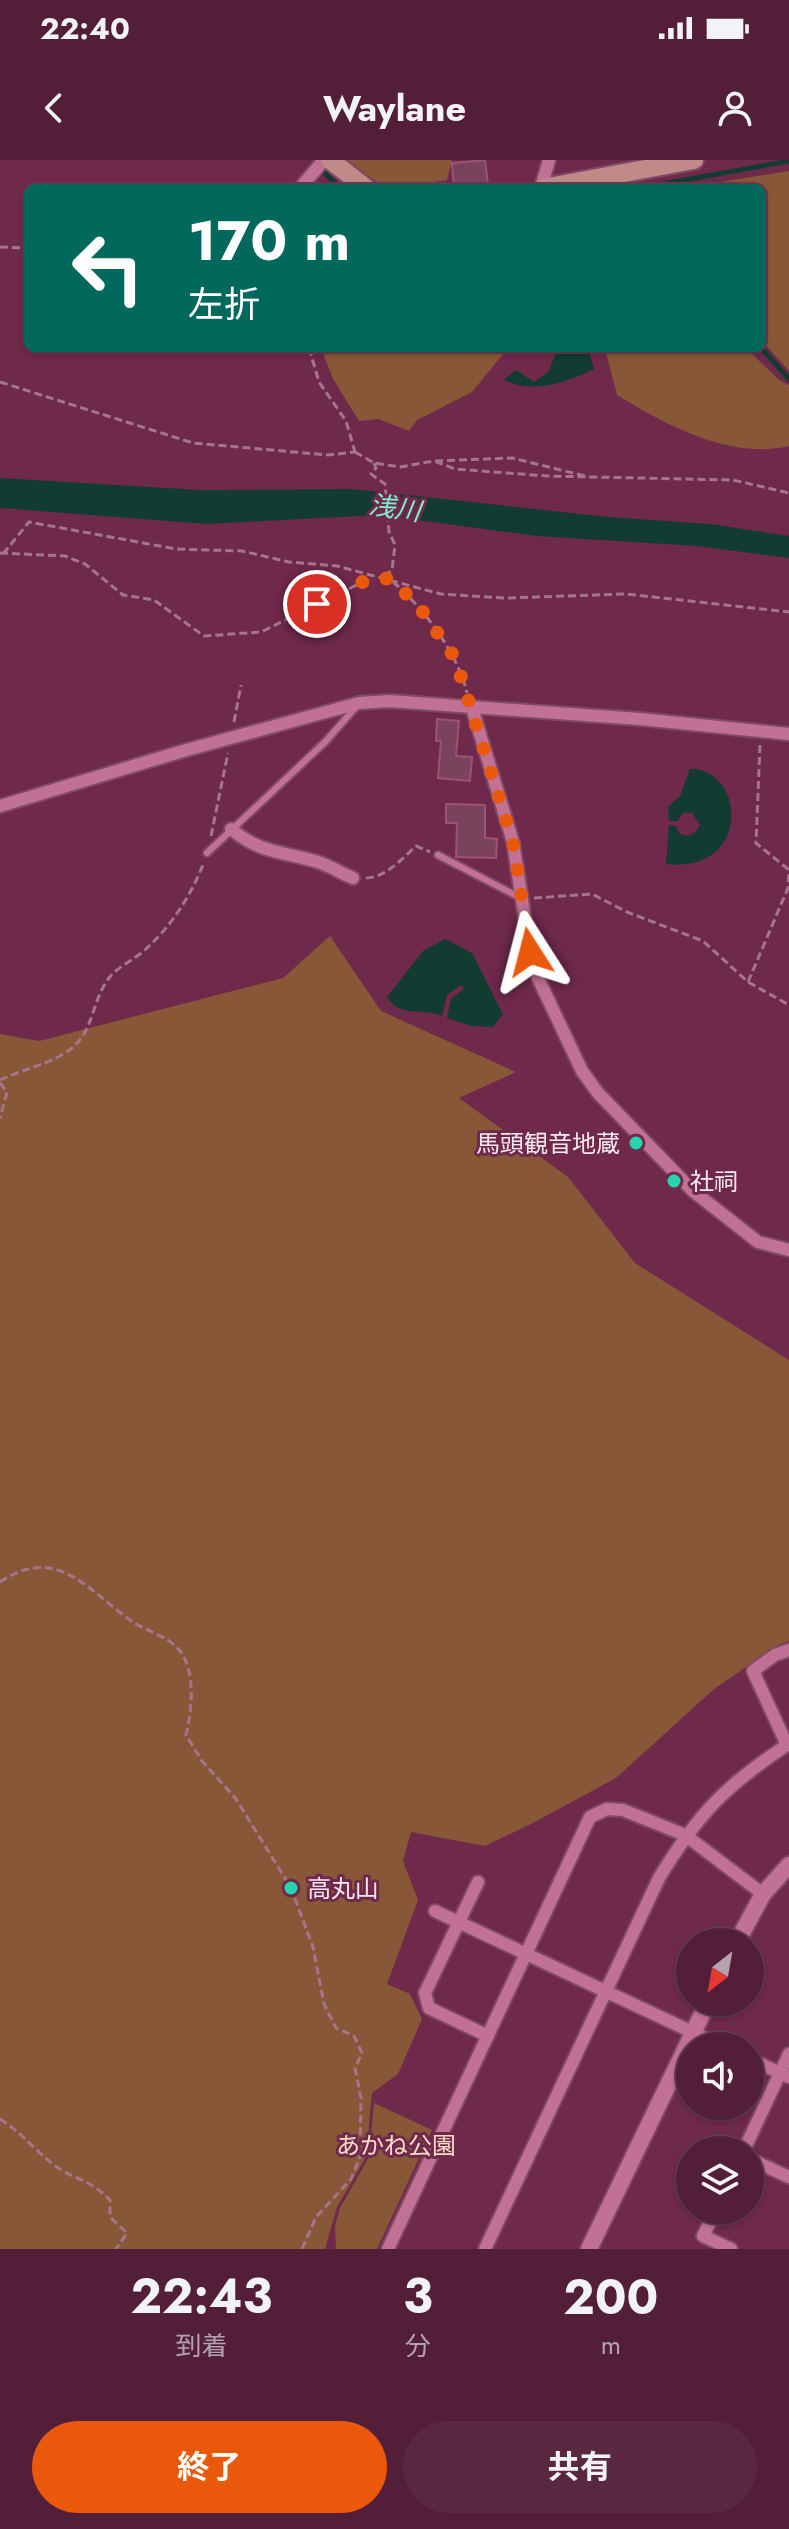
<!DOCTYPE html>
<html lang="ja">
<head>
<meta charset="utf-8">
<style>
	:root { --surface:#531f38; --page:#592740; --text:#f1f3f6; --muted:#b5a2ae; --line:#693d53; --accent:#ea580c }
	body { margin:0; font-family:Jost,"Noto Sans JP",sans-serif; background:var(--page); color:var(--text); height:100vh; display:flex; flex-direction:column; font-size:30px; white-space:nowrap }
	* { box-sizing:border-box; margin:0 }
	p { font-size:26px; color:var(--muted) }
	.icon { flex:none; width:44px; height:44px; fill:none; stroke:currentColor; stroke-width:2; stroke-linecap:round; stroke-linejoin:round }
	.map { position:relative; height:2089px; overflow:hidden }
	.panel { display:flex; flex-direction:column; background:var(--surface); flex:1 }
	.panel>* { flex:none }
	.guide { position:absolute; left:24px; top:24px; width:742px; height:168px; border-radius:12px; box-shadow:0 2px 6px #0004,0 0 0 2px var(--line); background:#00695c; color:#fff; overflow:hidden }
	.needle { width:52px; rotate:211deg }
	.tools { position:absolute; left:676px; top:1768px; display:grid; gap:16px }
	.tools a { display:grid; place-items:center; width:88px; height:88px; border-radius:50%; background:var(--surface); box-shadow:0 2px 6px #0004,0 0 0 2px var(--line); font-size:40px }
	.pin { position:absolute; display:grid; place-items:center; width:68px; height:68px; color:#fff; margin:-34px; border:4px solid #fff; border-radius:50%; box-shadow:0 2px 8px #0007 }
	.me { position:absolute; width:88px; margin:-44px; rotate:351deg; stroke-linejoin:round; filter:drop-shadow(0 0 6px #0008) }
	.turn { display:flex; align-items:center; gap:28px; height:168px; padding:0 32px; font-size:36px }
	.turn .icon { width:104px; height:104px; stroke-width:2.5 }
	.turn b { display:block; font-size:56px; line-height:68px }
	.eta { display:flex; justify-content:space-evenly; align-items:center; height:136px; text-align:center }
	.eta b { font-size:48px; font-weight:700; line-height:56px }
	.button { display:flex; gap:16px; margin-top:auto; padding:16px 32px }
	.button a { flex:1; height:92px; border-radius:48px; background:var(--accent); color:#fff; font-size:32px; font-weight:700; line-height:92px; text-align:center }
	.button a+a { background:var(--page); color:var(--text) }
	.status { display:flex; justify-content:space-between; align-items:center; height:56px; padding:0 40px; background:var(--surface); direction:ltr }
	.status svg { height:22px; fill:currentColor }
	header { display:flex; justify-content:space-between; align-items:center; height:104px; padding:0 32px; background:var(--surface); font-size:36px; font-weight:700 }
	.map>svg:first-child { display:block }
	.green { fill:#885738 }
	.water { fill:#123c31 }
	.lines { fill:none; stroke-linecap:round; stroke-linejoin:round }
	.stream { stroke:#123c31; stroke-width:5 }
	.building { fill:#7b425b; stroke:#9e5375; stroke-width:2 }
	.service-casing { stroke:#804966; stroke-width:10 }
	.minor-casing { stroke:#804966; stroke-width:16 }
	.tertiary-casing { stroke:#804966; stroke-width:20 }
	.secondary-casing { stroke:#804966; stroke-width:22 }
	.path { stroke:#a6758c; stroke-width:3; stroke-dasharray:8 4; stroke-linecap:butt }
	.service { stroke:#c17294; stroke-width:6 }
	.minor { stroke:#c17294; stroke-width:12 }
	.tertiary { stroke:#c17294; stroke-width:16 }
	.secondary { stroke:#bf8a87; stroke-width:18 }
	.route { stroke:#ea580c; stroke-width:14; stroke-dasharray:0 25.2 }
	.poi-dot { fill:#24d5ae; stroke:#6f294b; stroke-width:3 }
	.labels { text-anchor:middle; dominant-baseline:central; stroke-width:6; stroke-linejoin:round; paint-order:stroke }
	.poi-label { font-size:24px; fill:#fbe9f0; stroke:#6f294b; text-anchor:start }
	.park-label { font-size:24px; fill:#fbdac6; stroke:#6f294b }
	.water-label { font-size:26px; font-style:italic; fill:#80f1d1; stroke:#6f294b }
</style>
</head>
<body>
<div class="status"><b>22:40</b><svg viewBox="0 0 49 12"><path d="M0 12V9h3v3zM5 12V6h3v6zM10 12V3h3v9zM15 12V0h3v12zM26 1h20v11H26zM47 4h2v5h-2z"/></svg></div>
<header><svg class="icon" aria-label="back" viewBox="0 0 24 24"><path d="M15 5l-7 7 7 7"/></svg>Waylane<svg class="icon" aria-label="person" viewBox="0 0 24 24"><circle cx="12" cy="8" r="4"/><path d="M4 21q1-7 8-7t8 7"/></svg></header>
<div class="map">
<svg width="789" height="2089" viewBox="0 0 789 2089">
	<rect width="100%" height="100%" fill="#6f294b"/>
	<path class="green" d="M344,0h108l-5,20 -13,2v6h-48z
		M789,11v200l-27,-30v-153h-80z
		M321,188h187l-36,44 -55,28 -8,11 -30,-12 -20,2 -26,-42z
		M605,188h141l33,32 10,5v61c-59,14 -123,-21 -172,-51z
		M330,776l51,75 135,61 -57,26 109,79 67,86 154,97v281l-12,5 -63,43 -98,89 -85,46 -46,22 -74,-14 -8,29 15,39 -31,84 23,10 12,25 -24,55 -26,19 -6,64 -29,50 -12,42h-325v-1215l39,7 244,-63z
		M374,1943l58,27 -55,119h-41l-1,-23 5,-18 29,-51z"/>
	<path class="water" d="M579,188h9l6,21c-30,14 -59,25 -90,11l12,-10 18,12 14,-10 9,-21z
		M0,318l200,12 152,-1 256,28 102,7 79,12v22l-92,-12 -160,-10 -157,-21 -173,9 -207,-16z
		M690,609c56,-1 62,105 -24,95l3,-39 7,1 3,7c9,6 17,1 21,-8l-8,-12h-9l-6,8h-8l-1,-14 12,-11z
		M445,779l27,14 31,61 -10,13 -22,-1 -24,-8 4,-19 13,-10 -3,-4 -14,10 -5,21c-20,-9 -41,3 -55,-19l36,-46z"/>
	<g class="lines">
		<path class="stream" d="M324,12l16,16
			M641,28l148,-27
			M761,188l28,31"/>
	</g>
	<path class="building" d="M485,0l3,25 -34,3 -2,-25z
		M437,559l22,2 -3,35 16,1 -2,24 -32,-3 3,-37h-5z
		M446,644l39,1v33l12,1 -1,19 -40,-1 1,-34h-11z"/>
	<g class="lines">
		<g class="service-casing">
			<path id="service" d="M207,693l118,-111 31,-35
				M438,695l81,42"/>
		</g>
		<g class="minor-casing">
			<path id="minor" d="M300,28l24,-28
				M541,28l8,-28
				M472,548l41,134 17,110 8,26 44,93 16,22 95,98 65,51 31,8
				M0,646l183,-55 176,-48 30,-2 251,18 149,15
				M231,669c30,25 52,22 87,33 12,4 23,11 35,16
				M478,1722l-53,111 4,15 59,28
				M435,1751l287,135
				M750,1899l39,18
				M744,1990l45,-96
				M750,1999l39,18
				M716,2050l-13,26 28,13
				M388,2089l202,-432 17,-8 16,1 62,25 78,59
				M485,2089l174,-371c39,-64 66,-92 128,-133l-34,-74 22,-16 14,-5"/>
		</g>
		<g class="tertiary-casing">
			<path id="tertiary" d="M737,1782l26,-48 26,-29
				M589,2089l119,-247"/>
		</g>
		<g class="secondary-casing">
			<path id="secondary" d="M330,0l36,28
				M543,28l151,-28"/>
		</g>
		<path class="path" d="M0,87l28,1
			M309,188l10,34 27,39 9,31
			M0,222l193,61 135,12 27,-3
			M355,292l19,11 26,4 34,-6 21,8 92,7 186,4 56,13
			M435,301l77,-3 77,19
			M374,303l2,5 -5,6 14,10 4,48 6,13 -3,25 -9,7
			M0,393l65,3 20,8 38,31 31,5 50,36 57,-4 110,-54
			M3,394l26,-32 147,27 66,2 47,11 48,4 104,28 65,4 120,-4 163,18
			M393,422c31,26 65,72 74,111
			M234,562l7,-37
			M760,585l-4,98 33,27
			M211,676l17,-83
			M366,718c19,0 37,-20 50,-32l14,6
			M534,738l58,-4 35,18 76,29 45,41 41,23
			M748,822l40,-94 1,-18
			M0,920c23,-11 52,-16 72,-32 22,-18 20,-48 37,-70 9,-12 27,-19 38,-30 25,-23 45,-54 57,-86
			M0,923l7,9 -7,26
			M0,1422c57,-39 88,9 133,40 15,10 35,14 47,29 16,21 12,60 6,84l16,26 34,38 55,89 22,59 11,57 12,24 18,8 8,17 -7,15 6,30 -1,59 -9,22 -35,38 -14,32
			M0,1959c23,14 41,39 63,52 22,12 26,9 47,29v17l17,16 -11,16"/>
		<use href="#service" class="service"/>
		<use href="#minor" class="minor"/>
		<use href="#tertiary" class="tertiary"/>
		<use href="#secondary" class="secondary"/>
	</g>
	<g class="lines">
		<path class="route" d="M317,444l56,-27 17,2 28,26 37,53 58,184 17,110"/>
	</g>
	<g class="poi-dot">
		<circle cx="636" cy="983" r="8"/>
		<circle cx="674" cy="1021" r="8"/>
		<circle cx="291" cy="1728" r="8"/>
	</g>
	<g class="labels">
		<g class="poi-label">
			<text x="620" y="983" text-anchor="end">馬頭観音地蔵</text>
			<text x="690" y="1021">社祠</text>
			<text x="307" y="1728">高丸山</text>
		</g>
		<g class="park-label">
			<text x="396" y="1985">あかね公園</text>
		</g>
		<g class="water-label">
			<text transform="translate(395 348) rotate(8)">浅川</text>
		</g>
	</g>
</svg>
<div class="tools">
<a><svg class="needle" viewBox="-14 -14 28 28"><path d="M0-13l5 13h-10z" fill="#e53935"/><path d="M0 13l5-13h-10z" fill="#b5a2ae"/></svg></a>
<a><svg class="icon" aria-label="sound" viewBox="0 0 24 24"><path d="M4 9h4l5-4v14l-5-4H4zM17 9q2 3 0 6"/></svg></a>
<a><svg class="icon" aria-label="layers" viewBox="0 0 24 24"><path d="M12 4l9 5-9 5-9-5zM3 14l9 5 9-5"/></svg></a>
</div>
<div class="pin" style="left:317px;top:444px;background:#d93025"><svg class="icon" aria-label="arrive" viewBox="0 0 24 24"><path d="M6 21V4h12l-3 4 3 4H6"/></svg></div>
<svg class="me" style="left:530px;top:792px" viewBox="-20 -20 40 40"><path d="M0-17L14 15 0 8-14 15z" fill="#ea580c" stroke="#fff" stroke-width="4"/></svg>
<div class="guide">
<div class="turn"><svg class="icon" aria-label="left" viewBox="0 0 24 24"><path d="M17 20v-9H6M10 6l-5 5 5 5"/></svg><div><b>170 m</b>左折</div></div>
</div>
</div>
<section class="panel">
<div class="eta">
<div><b>22:43</b><p>到着</p></div>
<div><b>3</b><p>分</p></div>
<div><b>200</b><p>m</p></div>
</div>
<div class="button"><a>終了</a><a>共有</a></div>
</section>
</body>
</html>
